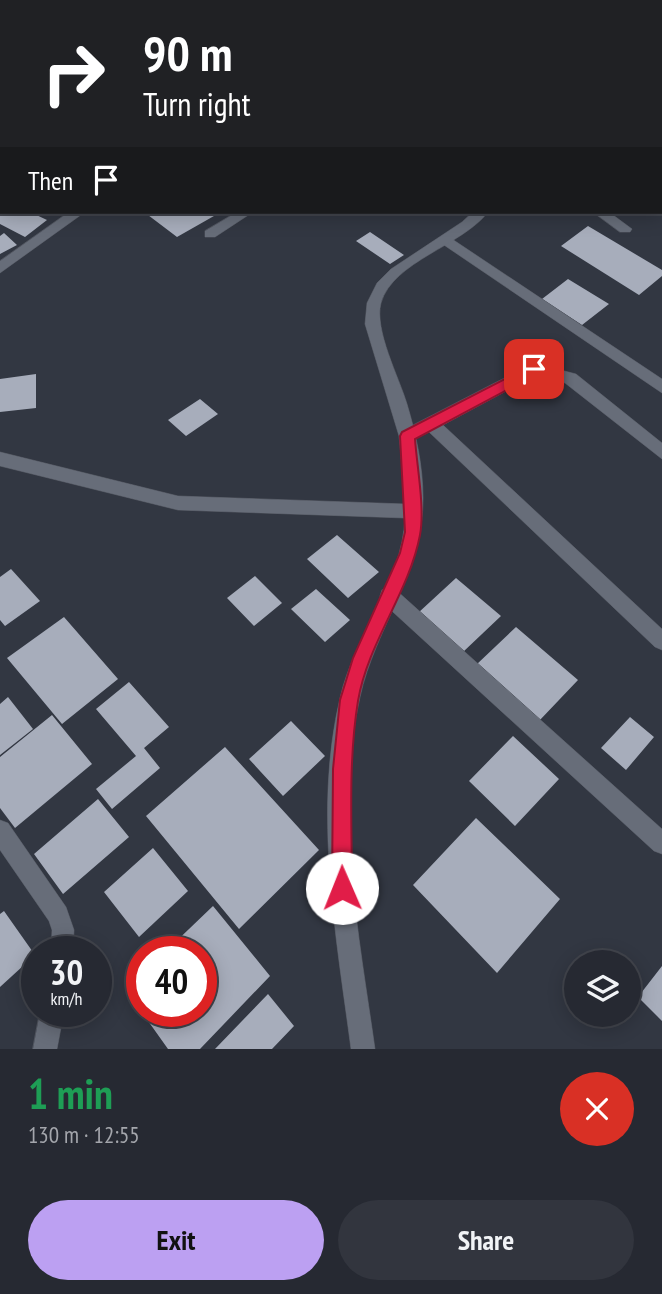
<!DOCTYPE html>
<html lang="en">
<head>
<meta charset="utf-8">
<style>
	:root { --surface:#262932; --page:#32353e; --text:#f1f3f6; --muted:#a4a6ac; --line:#42454d; --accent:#bca0f2 }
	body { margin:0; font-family:"PT Sans Narrow",sans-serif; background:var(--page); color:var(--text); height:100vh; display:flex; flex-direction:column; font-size:26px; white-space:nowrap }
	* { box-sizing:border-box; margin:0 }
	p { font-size:23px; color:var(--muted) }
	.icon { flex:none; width:38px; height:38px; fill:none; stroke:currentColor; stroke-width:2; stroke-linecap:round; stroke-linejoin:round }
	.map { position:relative; height:1049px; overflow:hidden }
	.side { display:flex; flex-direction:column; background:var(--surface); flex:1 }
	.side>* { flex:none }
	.guide { position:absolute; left:0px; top:0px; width:663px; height:214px; box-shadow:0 4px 18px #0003,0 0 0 2px var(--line); background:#202124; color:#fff; overflow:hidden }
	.fabs { position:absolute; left:564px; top:950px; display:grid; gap:14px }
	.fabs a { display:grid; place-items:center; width:77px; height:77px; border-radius:50%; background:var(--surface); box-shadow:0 4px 18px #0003,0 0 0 2px var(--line); font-size:35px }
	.speed { position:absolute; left:21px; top:936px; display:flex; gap:14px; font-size:35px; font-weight:700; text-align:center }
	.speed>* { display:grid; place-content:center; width:91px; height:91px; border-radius:50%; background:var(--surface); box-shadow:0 4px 18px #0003,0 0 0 2px var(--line); line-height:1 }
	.speed small { font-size:18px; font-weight:400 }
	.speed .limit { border:10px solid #d22; background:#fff; color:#111 }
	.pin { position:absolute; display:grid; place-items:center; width:60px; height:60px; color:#fff; margin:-30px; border-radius:14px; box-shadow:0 4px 10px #0006 }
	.me { position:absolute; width:77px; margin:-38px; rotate:359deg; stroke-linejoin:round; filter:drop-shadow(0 0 5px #0008) }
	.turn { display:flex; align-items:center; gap:24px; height:147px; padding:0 28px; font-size:32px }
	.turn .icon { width:91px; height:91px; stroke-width:2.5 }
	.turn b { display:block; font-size:49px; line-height:60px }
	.then { display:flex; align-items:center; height:66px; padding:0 28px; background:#0003; gap:14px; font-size:26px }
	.round { display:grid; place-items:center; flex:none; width:74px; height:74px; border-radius:37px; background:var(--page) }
	.summary { display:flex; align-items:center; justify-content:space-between; height:119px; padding:0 28px }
	h1 { font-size:42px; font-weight:700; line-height:52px; color:#1e9e55 }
	.primary-button { display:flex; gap:14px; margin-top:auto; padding:14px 28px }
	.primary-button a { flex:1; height:80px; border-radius:42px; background:var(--accent); color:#111; font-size:28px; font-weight:700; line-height:80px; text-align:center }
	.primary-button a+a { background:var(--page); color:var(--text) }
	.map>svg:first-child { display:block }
	.building { fill:#a7adbb }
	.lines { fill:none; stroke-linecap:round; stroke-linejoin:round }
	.minor-casing { stroke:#51555f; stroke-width:1 }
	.tertiary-casing { stroke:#51555f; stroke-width:1 }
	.minor { fill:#676d79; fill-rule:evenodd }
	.tertiary { fill:#676d79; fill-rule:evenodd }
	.route { fill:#e11d48; stroke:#92132f; stroke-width:2 }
</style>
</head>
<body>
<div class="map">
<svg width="662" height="1049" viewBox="0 0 662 1049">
	<rect width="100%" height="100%" fill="#323742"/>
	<path class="building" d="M0,212h30l17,8 -22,17 -25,-13z
		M144,212h77l-44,25z
		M588,226l74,44v6l-23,19 -78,-49z
		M370,232l34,23 -14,9 -34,-23z
		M4,233l13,12 -17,9v-18z
		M568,279l41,25 -27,21 -40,-26z
		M36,374v34l-36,4v-33z
		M200,399l18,15 -32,22 -18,-16z
		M337,535l42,37 -31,26 -41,-39z
		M11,569l29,32 -35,25 -5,-6v-43z
		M255,576l27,27 -28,23 -27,-28z
		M456,578l45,38 -38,36 -45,-39z
		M316,589l34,31 -25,22 -34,-33z
		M64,617l54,62 -56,45 -55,-66z
		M516,627l62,53 -39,41 -63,-56z
		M129,682l40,45 -25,21 16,20 -48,41 -16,-20 40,-33 -40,-47z
		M8,697l25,32 -33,26v-51z
		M52,715l40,49 -77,64 -15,-20v-51z
		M630,717l24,20 -28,33 -25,-22z
		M291,721l34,35 -42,40 -34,-37z
		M513,736l46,43 -44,47 -46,-45z
		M225,747l94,103 -80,79 -93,-113z
		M98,799l31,38 -66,57 -29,-40z
		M476,818l84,81 -63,74 -84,-88z
		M153,848l35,43 -49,46 -35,-45z
		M213,906l57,70 -70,73h-32l-42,-59 16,-15v37h59v-60h-36z
		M4,911l31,44 -35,32v-73z
		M662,966v55l-24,-24z
		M268,994l26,32 -22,23h-57z"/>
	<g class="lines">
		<g class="minor-casing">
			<path id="minor" d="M51,0h12l1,2h-12z
				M176,0h14l1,2h-14z
				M334,0h12l1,2h-12z
				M563,0h13l1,2h-13z
				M69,212h16l-85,61v-12z
				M237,212h16l-38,25h-10v-6z
				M593,212h16l23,17 -2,3h-10z
				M446,235l216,144v14l-221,-150 -2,-3z
				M534,363l42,11 86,69v16l-97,-76 -29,-8 -93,50 219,204v21l-7,-3 -226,-215 -21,10 -8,-6 2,-5z
				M389,588l7,2 266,239v25l-8,-3 -272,-249 -2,-6 2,-6z
				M0,820l8,3 58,84 8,23 -1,22h-22l1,-22 -3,-9 -49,-71z
				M40,1012h24l-7,37h-24z"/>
		</g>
		<g class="tertiary-casing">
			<path id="tertiary" d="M473,212h15c-26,34 -95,49 -107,91 -7,27 18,74 26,101 9,30 16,62 16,94 1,73 -48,130 -63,199 -26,114 -1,238 15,352h-24c-15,-114 -38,-237 -11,-351 14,-62 62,-115 65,-180l-227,-8 -178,-44v-14l178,44 228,8 -7,-68 -34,-112 2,-21 10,-20 14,-14 71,-47z"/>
		</g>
		<use href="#minor" class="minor"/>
		<use href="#tertiary" class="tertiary"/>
	</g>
	<path class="route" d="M534,364l5,1v8l-124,66c2,28 10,69 5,96 -11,58 -52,107 -62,166 -10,61 -6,125 -6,187l-3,7 -7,3 -7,-3 -3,-7 1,-119 7,-69 13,-42 47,-105 5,-21 -5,-96 2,-4z"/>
</svg>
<div class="fabs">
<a><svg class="icon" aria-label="layers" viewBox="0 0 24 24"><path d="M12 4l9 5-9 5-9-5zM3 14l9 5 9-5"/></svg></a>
</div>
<div class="speed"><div>30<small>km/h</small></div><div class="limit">40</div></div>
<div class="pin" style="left:534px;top:369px;background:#d93025"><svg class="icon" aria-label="arrive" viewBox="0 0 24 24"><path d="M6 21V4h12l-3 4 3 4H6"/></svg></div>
<svg class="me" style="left:342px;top:888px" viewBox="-20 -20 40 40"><circle r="19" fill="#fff"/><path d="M0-13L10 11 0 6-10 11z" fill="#e11d48"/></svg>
<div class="guide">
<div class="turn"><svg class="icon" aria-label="right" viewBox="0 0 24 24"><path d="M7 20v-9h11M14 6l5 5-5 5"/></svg><div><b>90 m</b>Turn right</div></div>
<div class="then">Then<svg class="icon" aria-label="arrive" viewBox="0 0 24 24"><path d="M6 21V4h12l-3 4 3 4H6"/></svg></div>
</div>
</div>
<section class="side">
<div class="summary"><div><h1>1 min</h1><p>130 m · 12:55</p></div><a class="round" style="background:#d93025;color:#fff"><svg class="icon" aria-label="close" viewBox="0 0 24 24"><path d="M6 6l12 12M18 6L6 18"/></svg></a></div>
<div class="primary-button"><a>Exit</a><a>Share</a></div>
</section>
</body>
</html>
